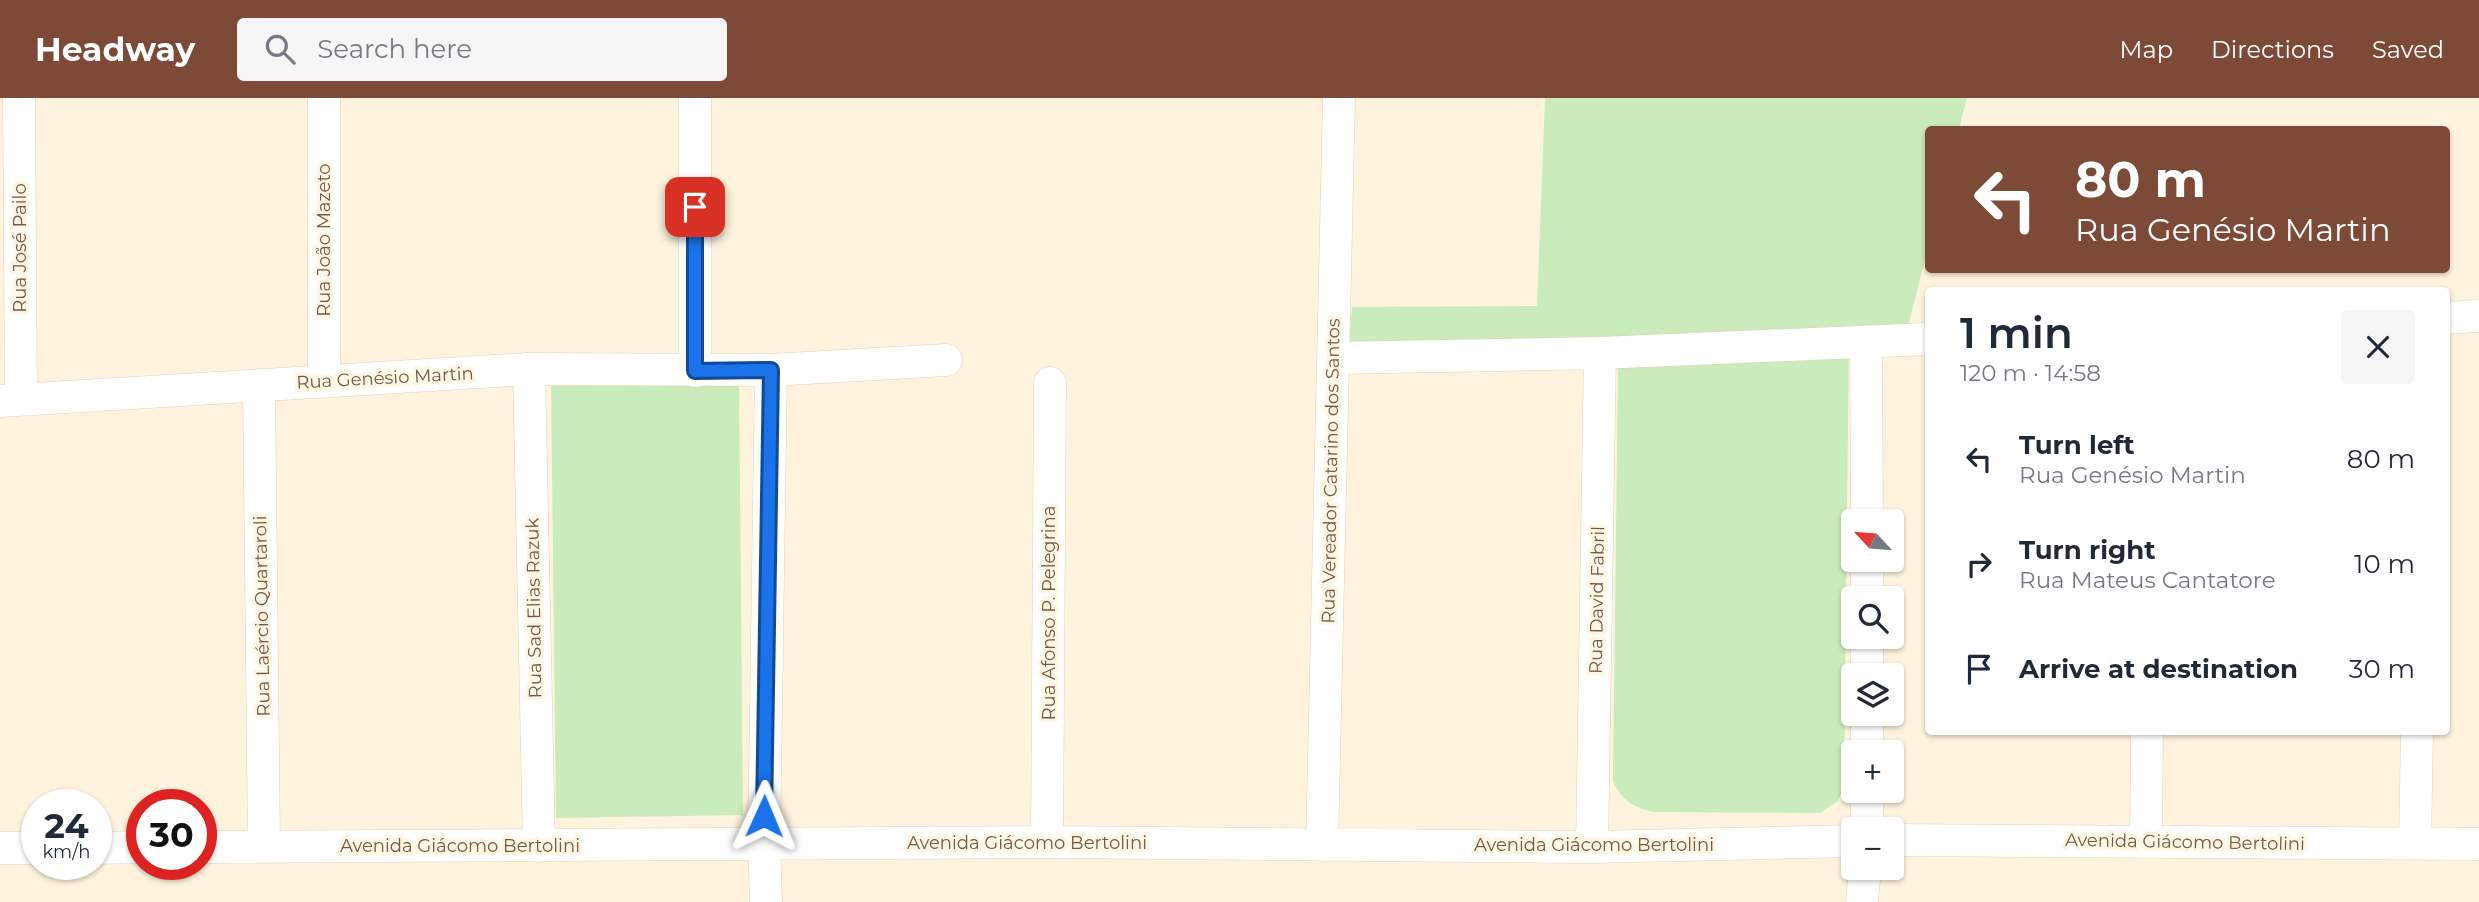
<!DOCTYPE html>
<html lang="en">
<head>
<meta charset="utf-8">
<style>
	:root { --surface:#fff; --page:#f6f6f7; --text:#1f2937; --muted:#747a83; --accent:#7d4a38 }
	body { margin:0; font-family:Montserrat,sans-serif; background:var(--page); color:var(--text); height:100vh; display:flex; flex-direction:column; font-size:26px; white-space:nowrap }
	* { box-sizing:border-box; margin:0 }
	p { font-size:23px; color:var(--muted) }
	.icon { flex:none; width:38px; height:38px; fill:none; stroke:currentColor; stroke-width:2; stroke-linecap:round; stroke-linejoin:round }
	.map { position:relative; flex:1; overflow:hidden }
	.panel { position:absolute; left:1925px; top:189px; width:525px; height:448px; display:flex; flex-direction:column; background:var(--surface); border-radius:7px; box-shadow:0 2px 5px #0004 }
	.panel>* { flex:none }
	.guide { position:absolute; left:1925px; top:28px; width:525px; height:147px; border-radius:7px; box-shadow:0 2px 5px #0004; background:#7d4a38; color:#fff; overflow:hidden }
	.needle { width:46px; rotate:296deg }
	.buttons { position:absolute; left:1841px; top:411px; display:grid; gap:14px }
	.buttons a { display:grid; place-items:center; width:63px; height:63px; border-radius:7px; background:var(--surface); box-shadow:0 2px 5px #0004; font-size:35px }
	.speed { position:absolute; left:21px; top:691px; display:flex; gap:14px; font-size:35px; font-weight:700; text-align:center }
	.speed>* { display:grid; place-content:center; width:91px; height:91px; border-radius:50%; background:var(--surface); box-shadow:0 2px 5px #0004; line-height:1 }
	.speed small { font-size:18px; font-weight:400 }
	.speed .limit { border:10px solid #d22; background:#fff; color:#111 }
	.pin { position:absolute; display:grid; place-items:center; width:60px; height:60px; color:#fff; margin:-30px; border-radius:14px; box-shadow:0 4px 10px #0006 }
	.me { position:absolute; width:77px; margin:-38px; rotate:1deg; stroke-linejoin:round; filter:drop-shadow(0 0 5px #0008) }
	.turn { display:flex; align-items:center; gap:24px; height:147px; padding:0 35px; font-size:32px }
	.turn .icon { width:91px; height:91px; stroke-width:2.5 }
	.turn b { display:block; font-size:49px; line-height:60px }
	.round { display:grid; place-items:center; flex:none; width:74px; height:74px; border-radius:7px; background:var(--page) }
	.head { display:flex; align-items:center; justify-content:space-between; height:119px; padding:0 35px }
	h1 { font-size:42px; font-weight:600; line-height:52px }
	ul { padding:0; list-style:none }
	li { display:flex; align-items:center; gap:21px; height:105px; padding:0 35px }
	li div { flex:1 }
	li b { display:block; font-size:26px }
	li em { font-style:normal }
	header { display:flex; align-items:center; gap:42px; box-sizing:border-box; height:98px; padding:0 35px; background:var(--accent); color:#fff }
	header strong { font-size:33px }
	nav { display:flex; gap:38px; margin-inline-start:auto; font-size:24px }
	.search { width:490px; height:63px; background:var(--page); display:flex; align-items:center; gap:18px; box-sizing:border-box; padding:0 24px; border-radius:7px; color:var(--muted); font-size:26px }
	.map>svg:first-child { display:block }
	.green { fill:#caebbb }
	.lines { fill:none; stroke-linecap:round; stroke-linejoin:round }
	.minor-casing { stroke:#e1d0b9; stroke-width:33 }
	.minor { stroke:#fff; stroke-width:32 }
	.route-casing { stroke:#114b97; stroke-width:18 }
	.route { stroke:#1a73e8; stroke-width:12 }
	.labels { text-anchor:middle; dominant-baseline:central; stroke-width:7; stroke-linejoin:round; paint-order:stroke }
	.street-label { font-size:18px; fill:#745a44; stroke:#fff7e4 }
</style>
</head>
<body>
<header>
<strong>Headway</strong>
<div class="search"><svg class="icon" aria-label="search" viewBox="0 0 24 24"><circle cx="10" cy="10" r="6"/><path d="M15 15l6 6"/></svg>Search here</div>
<nav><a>Map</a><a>Directions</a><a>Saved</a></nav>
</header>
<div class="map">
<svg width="2479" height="804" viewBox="0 0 2479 804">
	<rect width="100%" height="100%" fill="#fef4dd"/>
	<path class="green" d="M1545,0h422l-8,31 -31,1v117l-23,91 -56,-2 -5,450 -6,15 -18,12 -167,-1c-20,-5 -32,-12 -40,-31l5,-413 -271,2 5,-63 185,-1z
		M739,283l4,434 -187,3 -5,-434z"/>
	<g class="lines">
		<g class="minor-casing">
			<path id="minor" d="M19,0l2,301
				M324,0v283
				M2446,220l33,-2
				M1866,244l1,180
				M1333,260l267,-5 328,-14
				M529,271l10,477
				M695,273v-273
				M259,287l5,462
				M0,303l529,-32 242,1 175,-10
				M1867,500v-38
				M1867,578v-39
				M1867,654v-38
				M1867,732v-39
				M1892,742l587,4
				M2146,743l1,-109
				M1047,744l3,-459
				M2415,746l2,-112
				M1322,747l17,-747
				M201,749l846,-5 545,5 261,-6
				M1592,749l8,-494
				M0,750h37
				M96,750l46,-1
				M766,804l-2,-58 7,-474
				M1862,804l3,-34"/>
		</g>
		<use href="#minor" class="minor"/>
	</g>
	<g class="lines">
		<g class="route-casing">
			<path id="route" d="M695,109v164l76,-1 -7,446"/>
		</g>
		<use href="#route" class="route"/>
	</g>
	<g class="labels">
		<g class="street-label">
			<text transform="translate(324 142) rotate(-90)">Rua João Mazeto</text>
			<text transform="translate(20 150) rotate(-90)">Rua José Pailo</text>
			<text transform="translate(385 280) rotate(-3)">Rua Genésio Martin</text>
			<text transform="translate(1331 373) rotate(-89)">Rua Vereador Catarino dos Santos</text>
			<text transform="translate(1597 502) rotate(-89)">Rua David Fabril</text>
			<text transform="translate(534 510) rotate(-91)">Rua Sad Elias Razuk</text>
			<text transform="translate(1049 515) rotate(-90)">Rua Afonso P. Pelegrina</text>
			<text transform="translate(262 518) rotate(-91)">Rua Laércio Quartaroli</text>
			<text transform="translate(2185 744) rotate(1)">Avenida Giácomo Bertolini</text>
			<text x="1027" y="745">Avenida Giácomo Bertolini</text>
			<text x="1594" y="747">Avenida Giácomo Bertolini</text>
			<text x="460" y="748">Avenida Giácomo Bertolini</text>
		</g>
	</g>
</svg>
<div class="buttons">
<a><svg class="needle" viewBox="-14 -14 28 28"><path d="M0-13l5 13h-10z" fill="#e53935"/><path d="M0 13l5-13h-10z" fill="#747a83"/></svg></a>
<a><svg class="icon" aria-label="search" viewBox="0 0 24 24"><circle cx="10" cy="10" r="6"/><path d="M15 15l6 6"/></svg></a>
<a><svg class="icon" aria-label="layers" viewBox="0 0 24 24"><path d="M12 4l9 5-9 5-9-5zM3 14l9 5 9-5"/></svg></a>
<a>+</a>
<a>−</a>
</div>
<div class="speed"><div>24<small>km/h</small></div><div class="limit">30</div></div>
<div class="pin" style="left:695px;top:109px;background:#d93025"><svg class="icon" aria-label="arrive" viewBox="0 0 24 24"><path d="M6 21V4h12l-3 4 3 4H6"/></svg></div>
<svg class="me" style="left:764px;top:718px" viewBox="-20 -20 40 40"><path d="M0-17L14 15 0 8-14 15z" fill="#1a73e8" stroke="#fff" stroke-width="4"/></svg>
<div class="guide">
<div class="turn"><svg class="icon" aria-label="left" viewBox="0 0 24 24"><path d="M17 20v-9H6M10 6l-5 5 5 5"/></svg><div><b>80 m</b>Rua Genésio Martin</div></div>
</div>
<section class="panel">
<div class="head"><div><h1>1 min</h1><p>120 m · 14:58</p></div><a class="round"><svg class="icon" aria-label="close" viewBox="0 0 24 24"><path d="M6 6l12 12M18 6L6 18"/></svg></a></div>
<ul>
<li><svg class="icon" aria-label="left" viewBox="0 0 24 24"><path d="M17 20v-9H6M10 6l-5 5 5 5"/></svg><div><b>Turn left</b><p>Rua Genésio Martin</p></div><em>80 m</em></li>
<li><svg class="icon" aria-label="right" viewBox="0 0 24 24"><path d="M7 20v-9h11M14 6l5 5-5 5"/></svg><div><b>Turn right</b><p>Rua Mateus Cantatore</p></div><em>10 m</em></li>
<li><svg class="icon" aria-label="arrive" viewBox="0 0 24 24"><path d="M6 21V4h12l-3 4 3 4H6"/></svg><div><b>Arrive at destination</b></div><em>30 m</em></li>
</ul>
</section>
</div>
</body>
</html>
